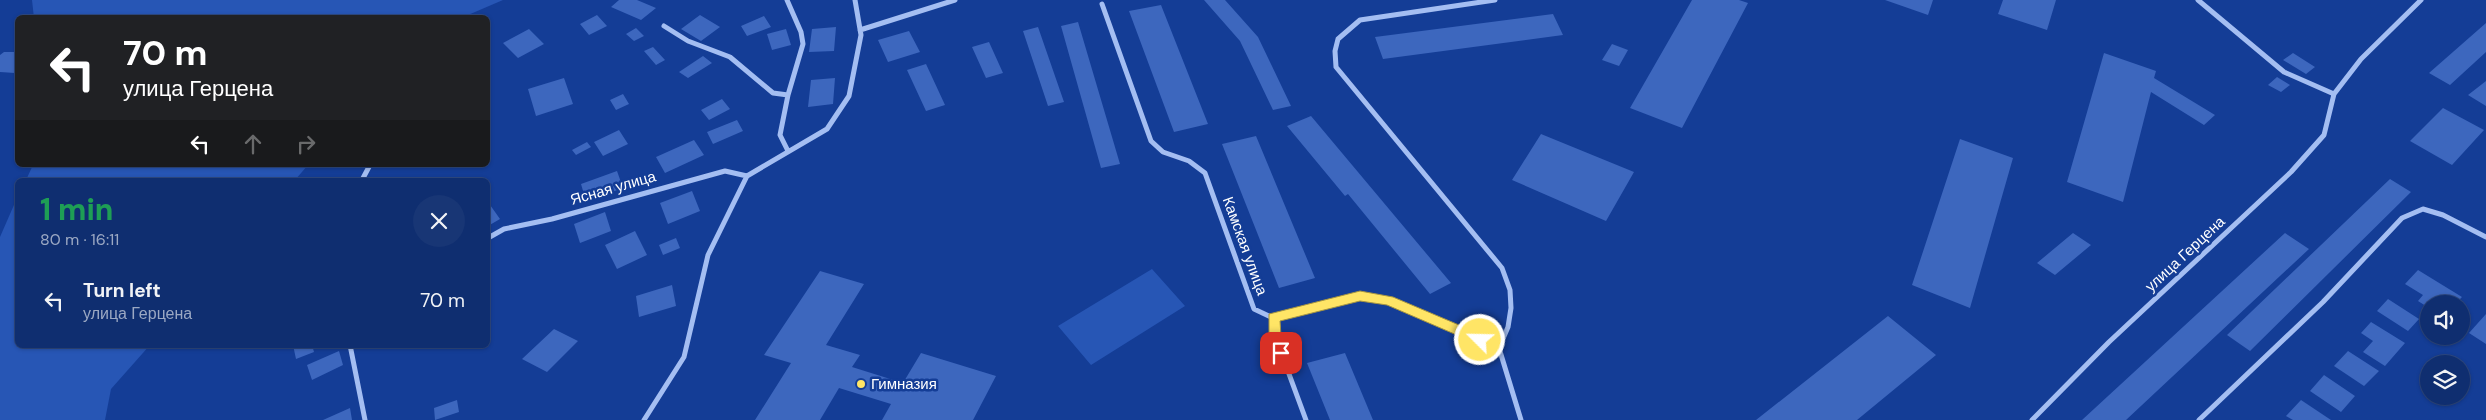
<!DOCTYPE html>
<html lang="en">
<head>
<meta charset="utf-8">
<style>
	:root { --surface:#0f2e70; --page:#183675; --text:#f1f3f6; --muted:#9ba8c3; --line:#2f4a83 }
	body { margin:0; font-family:"DM Sans",sans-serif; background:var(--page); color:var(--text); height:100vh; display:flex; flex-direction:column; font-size:19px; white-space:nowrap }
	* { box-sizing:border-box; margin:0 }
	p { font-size:16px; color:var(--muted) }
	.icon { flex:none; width:28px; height:28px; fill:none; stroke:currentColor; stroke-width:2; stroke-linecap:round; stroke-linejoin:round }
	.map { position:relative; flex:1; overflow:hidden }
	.sheet { position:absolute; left:15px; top:178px; width:475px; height:170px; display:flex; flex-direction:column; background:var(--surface); border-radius:8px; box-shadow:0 1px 4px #0004,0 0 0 1px var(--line) }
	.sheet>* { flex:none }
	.hud { position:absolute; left:15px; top:15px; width:475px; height:152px; border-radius:8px; box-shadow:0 1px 4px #0004,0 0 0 1px var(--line); background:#202124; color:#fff; overflow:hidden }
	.buttons { position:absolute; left:2420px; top:295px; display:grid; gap:10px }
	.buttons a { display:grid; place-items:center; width:50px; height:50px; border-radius:50%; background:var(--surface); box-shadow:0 1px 4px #0004,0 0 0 1px var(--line); font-size:25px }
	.pin { position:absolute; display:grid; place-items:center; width:42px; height:42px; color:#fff; margin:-21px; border-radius:10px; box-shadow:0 2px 8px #0006 }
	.me { position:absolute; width:55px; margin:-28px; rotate:293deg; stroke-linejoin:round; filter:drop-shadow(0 0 4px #0008) }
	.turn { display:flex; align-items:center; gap:18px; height:105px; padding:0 25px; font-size:22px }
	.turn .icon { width:65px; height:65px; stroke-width:2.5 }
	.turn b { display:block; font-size:35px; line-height:42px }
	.lanes { display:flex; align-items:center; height:48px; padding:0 25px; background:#0003; justify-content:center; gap:25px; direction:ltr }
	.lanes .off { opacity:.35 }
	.round { display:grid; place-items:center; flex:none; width:52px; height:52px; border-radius:26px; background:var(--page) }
	.summary { display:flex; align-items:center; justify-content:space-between; height:85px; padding:0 25px }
	h1 { font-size:30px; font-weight:800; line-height:38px; color:#1e9e55 }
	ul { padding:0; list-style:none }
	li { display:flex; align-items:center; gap:15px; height:75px; padding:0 25px }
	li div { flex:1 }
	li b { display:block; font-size:19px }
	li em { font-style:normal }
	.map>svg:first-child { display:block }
	.green { fill:#2756b5 }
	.building { fill:#3d67be }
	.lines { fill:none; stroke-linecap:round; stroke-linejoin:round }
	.minor { stroke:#a4bef2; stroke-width:5 }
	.route { fill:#ffe566; stroke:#a69542 }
	.poi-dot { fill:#ffe566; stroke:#143d96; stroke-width:2 }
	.labels { text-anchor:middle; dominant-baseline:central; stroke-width:5; stroke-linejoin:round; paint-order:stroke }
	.street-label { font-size:15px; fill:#fff; stroke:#143d96 }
	.poi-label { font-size:15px; fill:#fff; stroke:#143d96; text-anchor:start }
</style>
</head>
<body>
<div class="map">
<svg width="2486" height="420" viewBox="0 0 2486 420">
	<rect width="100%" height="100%" fill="#143d96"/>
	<path class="green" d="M32,0h471l-42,18h-427z
		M33,165h275l-13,15h-269z
		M17,198l1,147h132l-39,44 -6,31h-105v-183z
		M1152,269l33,37 -94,59 -33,-39z"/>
	<path class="building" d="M619,0h18l19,8 -15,12 -30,-13z
		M1204,0h21l33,37 33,69 -18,4 -33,-69z
		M1692,0h47l9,3 -66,125 -52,-20z
		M1885,0h48l-5,15z
		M2003,0h53l-9,30 -49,-16z
		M1161,5l47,119 -34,8 -45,-121z
		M1553,14l10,21 -180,24 -8,-22z
		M597,15l10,11 -18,9 -9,-11z
		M700,15l20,12 -19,14 -20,-12z
		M764,16l7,11 -24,9 -6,-10z
		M1078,22l42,142 -19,4 -40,-142z
		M2486,23v29l-36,33 -21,-12z
		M836,27l-2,24 -25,1 3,-23z
		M1038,27l26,75 -16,4 -25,-75z
		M636,28l8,8 -10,5 -8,-7z
		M529,29l15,15 -26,14 -15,-15z
		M786,29l5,16 -19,5 -5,-16z
		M909,31l11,21 -32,10 -10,-22z
		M989,42l14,31 -17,5 -14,-31z
		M1612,44l16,6 -9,16 -17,-6z
		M653,47l12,13 -9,5 -12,-14z
		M4,52h14v18l-3,3 -15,-1v-17z
		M2104,53l52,18 -2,7 61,37 -11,10 -53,-33 -28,110 -56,-20z
		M2293,53l22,14 -9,7 -23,-14z
		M703,56l9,7 -24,15 -9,-6z
		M926,64l19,41 -19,6 -19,-41z
		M2277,77l13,8 -9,7 -13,-7z
		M564,78l9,26 -37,12 -8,-27z
		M835,78l-2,26 -25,3 3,-27z
		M2486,81v25l-18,-11z
		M623,94l6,10 -13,6 -6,-10z
		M722,99l8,10 -21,11 -8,-10z
		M2443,108l41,22 -32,35 -42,-24z
		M1311,116l140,167 -21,11 -82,-100 -3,2 -58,-70z
		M737,120l6,11 -30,13 -6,-12z
		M619,130l9,14 -25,12 -9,-14z
		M1541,134l93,38 -28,49 -94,-41z
		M1256,136l59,142 -36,10 -57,-144z
		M1960,139l53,19 -43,150 -58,-23z
		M694,140l10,15 -39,18 -9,-16z
		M587,142l4,5 -15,8 -4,-5z
		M617,171l6,17 -37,13 -5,-17z
		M2390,179l21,13 -161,159 -23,-16z
		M692,191l8,20 -32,13 -8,-21z
		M488,202l12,17 -12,7z
		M605,212l6,19 -31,12 -6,-19z
		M635,231l12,24 -30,14 -12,-24z
		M2073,233l18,12 -36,30 -18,-12z
		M2285,233l24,16 -183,171h-44z
		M676,238l4,10 -17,7 -4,-10z
		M2418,270l44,27 -7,7h-26v4l-11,-7 5,-6 -18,-11z
		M820,271l44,13 -38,61 34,10 -8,12 51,16 18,-30 75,23 -23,44h-91l9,-16 -52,-16 -19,32h-65l36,-57 -27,-8z
		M672,285l4,21 -37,11 -3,-21z
		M2388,299l31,20 -11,12 -31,-20z
		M2486,314v30l-17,-11z
		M1888,316l48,39 -79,65h-101z
		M2371,322l34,21 -20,23 -22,-14 10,-11 -12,-8z
		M554,329l24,12 -31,31 -25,-13z
		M293,345h19l2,7 -18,7z
		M339,351l4,14 -31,15 -5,-15z
		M2348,351l31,20 -15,15 -30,-20z
		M1345,353l28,67h-43l-23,-57z
		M2324,375l31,21 -14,16 -31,-21z
		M457,400l2,12 -24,8 -1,-12z
		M2301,400l30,20h-38l-7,-4z
		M350,408l2,12h-29z"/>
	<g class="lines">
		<path class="minor" d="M787,0l14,32 2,12 -15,51 -8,40 8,16
			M1495,0l-135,20 -22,19 -3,12 1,16 166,201 8,22 1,18 -3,19 -9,21 22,72
			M2198,0l86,72 50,22
			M1102,4l49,137 12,11 26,9 16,12 49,136 19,9 87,-22 29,5 110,47
			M664,26l24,15 42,16 43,36 15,2
			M860,30l95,-30
			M362,180l8,-15
			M488,238l16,-9 48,-10 173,-48 22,5
			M1273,318l2,18 31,84
			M350,345l15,75
			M644,420l40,-63 24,-102 39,-79 80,-47 22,-33 12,-61 -6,-35
			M2032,420l77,-78 182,-170 33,-37 10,-41 27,-35 60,-59
			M2199,420l124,-118 79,-84 21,-9 20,6 43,22"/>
	</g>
	<path class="route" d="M1360,291l33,6 92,39 2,4 -7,5 -93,-40 -27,-4 -80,20 1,15 6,17 -6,5 -4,-2 -8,-20v-22z"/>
	<circle class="poi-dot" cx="861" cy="384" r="5"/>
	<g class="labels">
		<g class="street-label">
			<text transform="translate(613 188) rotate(-16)">Ясная улица</text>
			<text transform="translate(1245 246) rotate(70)">Камская улица</text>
			<text transform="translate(2185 254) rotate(-43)">улица Герцена</text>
		</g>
		<g class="poi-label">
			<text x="871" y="384">Гимназия</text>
		</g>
	</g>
</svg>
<div class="buttons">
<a><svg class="icon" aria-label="sound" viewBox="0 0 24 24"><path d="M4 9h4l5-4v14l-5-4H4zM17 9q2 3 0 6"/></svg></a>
<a><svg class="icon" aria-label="layers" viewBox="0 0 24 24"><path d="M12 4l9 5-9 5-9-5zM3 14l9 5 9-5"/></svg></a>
</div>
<div class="pin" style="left:1281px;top:353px;background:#d93025"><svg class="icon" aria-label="arrive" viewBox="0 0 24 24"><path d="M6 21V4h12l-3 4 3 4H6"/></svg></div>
<svg class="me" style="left:1480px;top:340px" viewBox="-20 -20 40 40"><circle r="17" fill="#ffe566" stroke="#fff" stroke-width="3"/><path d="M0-11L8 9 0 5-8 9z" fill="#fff"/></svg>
<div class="hud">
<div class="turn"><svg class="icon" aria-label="left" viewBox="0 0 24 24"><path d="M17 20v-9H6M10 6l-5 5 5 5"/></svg><div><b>70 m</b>улица Герцена</div></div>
<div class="lanes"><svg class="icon" aria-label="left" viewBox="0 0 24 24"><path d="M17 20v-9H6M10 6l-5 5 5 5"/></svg><svg class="icon off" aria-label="ahead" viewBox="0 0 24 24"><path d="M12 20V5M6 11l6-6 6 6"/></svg><svg class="icon off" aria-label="right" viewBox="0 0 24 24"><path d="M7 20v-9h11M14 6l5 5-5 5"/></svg></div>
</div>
<section class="sheet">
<div class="summary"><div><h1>1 min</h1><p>80 m · 16:11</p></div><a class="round"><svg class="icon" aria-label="close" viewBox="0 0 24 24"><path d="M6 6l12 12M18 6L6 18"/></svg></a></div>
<ul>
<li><svg class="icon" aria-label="left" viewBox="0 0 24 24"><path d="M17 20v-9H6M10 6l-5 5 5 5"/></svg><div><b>Turn left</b><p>улица Герцена</p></div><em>70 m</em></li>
</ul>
</section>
</div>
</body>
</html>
